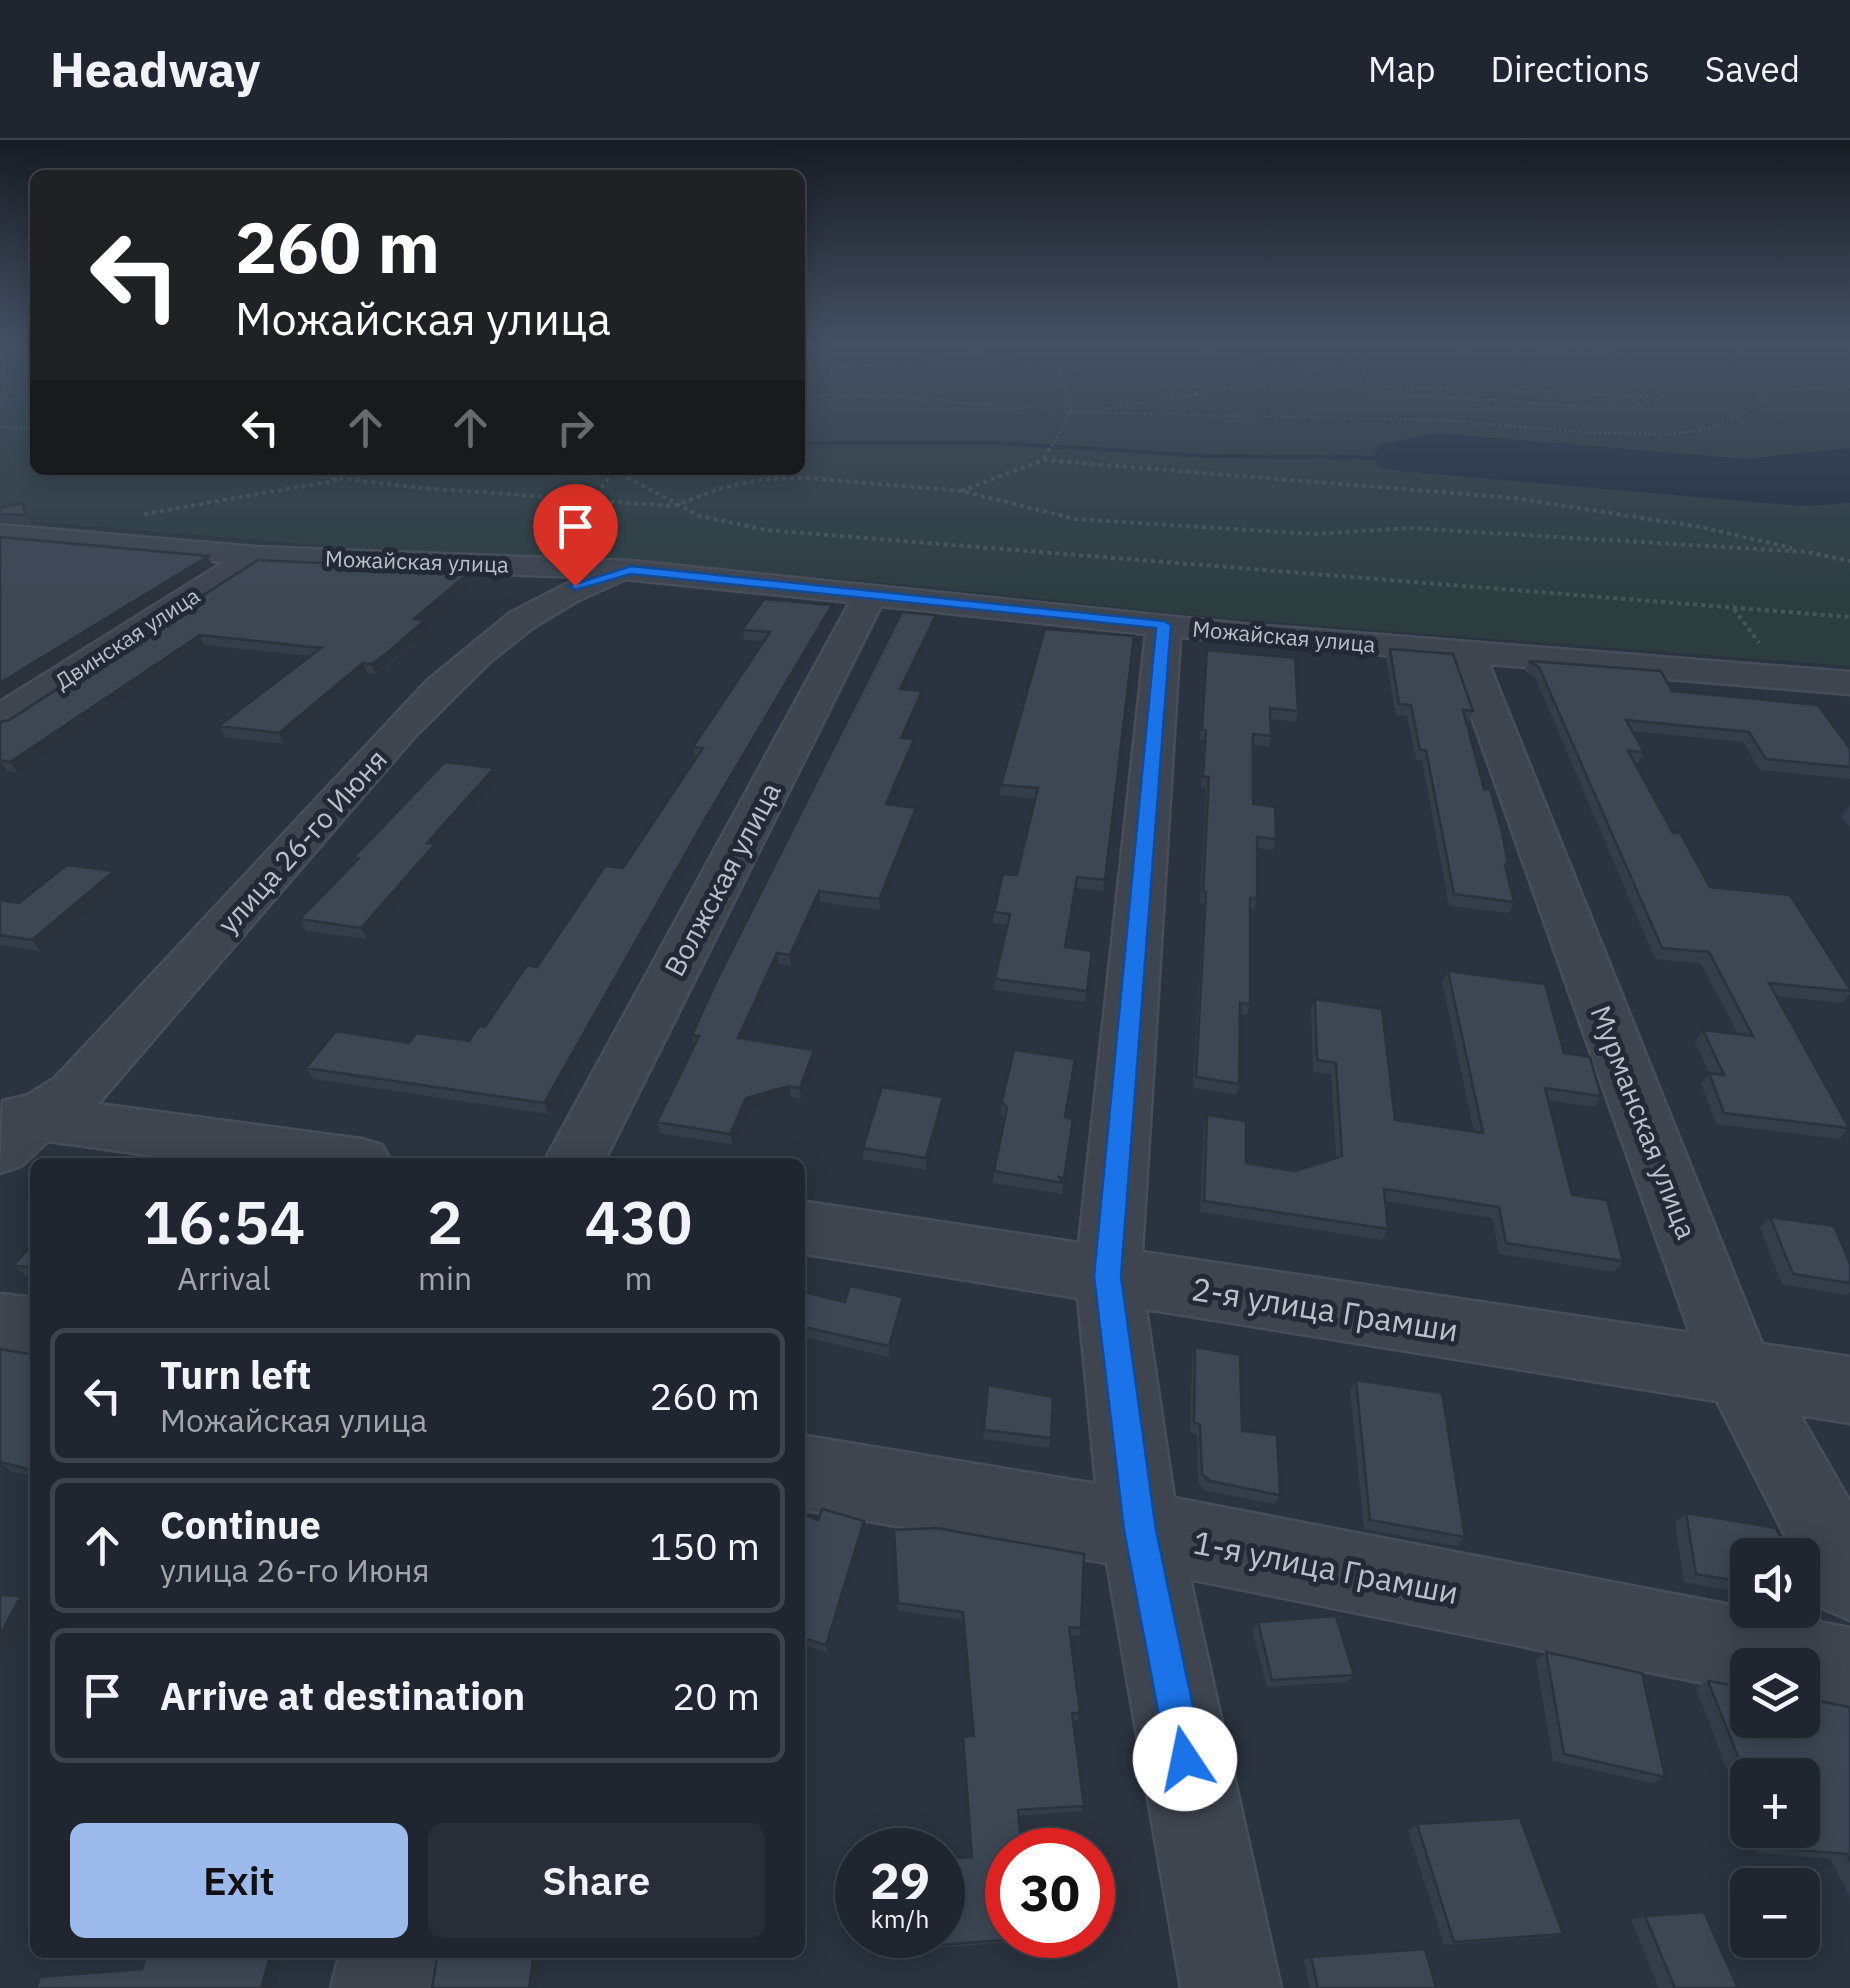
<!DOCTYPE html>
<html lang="en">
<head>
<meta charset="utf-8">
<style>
	:root { --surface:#20262f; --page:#282e37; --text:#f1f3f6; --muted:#a2a5aa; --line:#3d434b; --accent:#9dbaec }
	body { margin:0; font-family:"IBM Plex Sans",sans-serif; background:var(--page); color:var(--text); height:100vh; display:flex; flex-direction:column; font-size:38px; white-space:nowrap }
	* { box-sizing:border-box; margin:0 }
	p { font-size:32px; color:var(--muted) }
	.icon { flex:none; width:55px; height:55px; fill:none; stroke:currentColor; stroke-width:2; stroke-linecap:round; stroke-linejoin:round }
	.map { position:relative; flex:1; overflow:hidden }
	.panel { position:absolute; left:30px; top:1018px; width:775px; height:800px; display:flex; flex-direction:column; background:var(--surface); border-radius:15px; box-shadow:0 5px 25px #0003,0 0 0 2px var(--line) }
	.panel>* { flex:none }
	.hud { position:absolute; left:30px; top:30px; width:775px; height:305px; border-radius:15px; box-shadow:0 5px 25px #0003,0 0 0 2px var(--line); background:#202124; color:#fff; overflow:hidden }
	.tools { position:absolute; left:1730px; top:1398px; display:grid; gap:20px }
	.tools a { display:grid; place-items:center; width:90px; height:90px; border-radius:15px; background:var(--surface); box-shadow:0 5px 25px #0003,0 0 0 2px var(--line); font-size:50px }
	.speed { position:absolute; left:835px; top:1688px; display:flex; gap:20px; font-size:50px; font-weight:700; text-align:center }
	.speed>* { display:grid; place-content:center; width:130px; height:130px; border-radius:50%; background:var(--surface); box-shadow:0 5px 25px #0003,0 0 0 2px var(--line); line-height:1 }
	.speed small { font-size:25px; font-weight:400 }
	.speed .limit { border:15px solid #d22; background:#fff; color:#111 }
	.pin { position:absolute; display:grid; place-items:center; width:85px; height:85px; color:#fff; margin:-102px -42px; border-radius:50% 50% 50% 0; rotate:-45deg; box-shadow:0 0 10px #0007 }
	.pin .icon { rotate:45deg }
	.me { position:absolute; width:110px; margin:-55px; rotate:349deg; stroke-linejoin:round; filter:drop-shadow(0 0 8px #0008) }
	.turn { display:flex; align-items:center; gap:35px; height:210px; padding:0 40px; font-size:45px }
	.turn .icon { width:130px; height:130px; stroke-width:2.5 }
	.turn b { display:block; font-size:70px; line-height:85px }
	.lanes { display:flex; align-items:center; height:95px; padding:0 40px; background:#0003; justify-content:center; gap:50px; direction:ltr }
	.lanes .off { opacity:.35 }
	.eta { display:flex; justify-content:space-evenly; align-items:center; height:170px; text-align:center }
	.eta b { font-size:60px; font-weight:600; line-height:70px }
	.button { display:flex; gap:20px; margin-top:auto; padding:20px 40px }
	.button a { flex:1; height:115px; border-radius:15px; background:var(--accent); color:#111; font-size:40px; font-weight:600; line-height:115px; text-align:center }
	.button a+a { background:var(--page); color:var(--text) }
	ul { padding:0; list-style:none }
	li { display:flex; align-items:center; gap:30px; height:135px; margin:0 20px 15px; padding:0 20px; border:5px solid var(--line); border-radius:15px }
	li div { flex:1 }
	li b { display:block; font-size:38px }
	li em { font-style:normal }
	header { display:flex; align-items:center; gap:60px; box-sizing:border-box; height:140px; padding:0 50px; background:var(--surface); border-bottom:2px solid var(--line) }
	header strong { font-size:48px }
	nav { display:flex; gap:55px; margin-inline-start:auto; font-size:35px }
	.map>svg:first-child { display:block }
	.green { fill:#2c3d40 }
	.water { fill:#1e2a3c }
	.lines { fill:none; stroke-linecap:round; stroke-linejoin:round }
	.stream { fill:#1e2a3c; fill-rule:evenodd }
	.minor-casing { stroke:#484e59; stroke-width:5 }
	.path-far1 { stroke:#455658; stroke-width:2.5; stroke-dasharray:2.5 2.5; stroke-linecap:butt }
	.path { stroke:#455658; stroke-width:4; stroke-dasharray:4 4; stroke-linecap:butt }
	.minor { fill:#3e454f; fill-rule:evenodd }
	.wall { fill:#343d48 }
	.shaded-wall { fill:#2b323b }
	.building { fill:#3d4754; stroke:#2b323b; stroke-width:2.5 }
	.route { fill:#1a73e8; stroke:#114b97; stroke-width:2.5 }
	.labels { text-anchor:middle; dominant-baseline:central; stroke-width:10; stroke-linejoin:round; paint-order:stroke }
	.far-street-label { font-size:22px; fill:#bbc0ca; stroke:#232a35 }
	.street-label { font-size:28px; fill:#bbc0ca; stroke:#232a35 }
	.near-street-label { font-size:32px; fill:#bbc0ca; stroke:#232a35 }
</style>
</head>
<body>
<header>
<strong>Headway</strong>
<nav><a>Map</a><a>Directions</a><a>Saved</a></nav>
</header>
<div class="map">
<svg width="1850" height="1848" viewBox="0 0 1850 1848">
	<rect width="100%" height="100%" fill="#2a333f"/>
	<path class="green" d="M0,203h35v127h765v-127h1050v105l-105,11 -140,-11 -204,23 402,35 47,-3v163l-621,-47 -319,-34 -266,-24 -256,-10 -388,-32z"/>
	<path class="water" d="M1438,293l307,26 105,-11v55l-47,3 -402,-35 -21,-4 -8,-9 9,-14z"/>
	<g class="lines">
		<path class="stream" d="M0,211l35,2v2l-35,-2z
			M800,301h199l210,13 178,2 3,2 -3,2 -178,-2 -210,-13h-199z"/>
		<g class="minor-casing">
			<path id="minor" d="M1446,203h22l3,4 -10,6z
				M0,385l255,22 376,14 622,64 597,47v22l-361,-30 273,680 88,13v66l-50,-8 50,87v118l-28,-12 -20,-38v-15h-7l-78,-154 -571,-92 28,189 676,130v84l-48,-9v-38h-54v27l-558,-113 91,409h-100l-74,-425 -307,-54v-74l296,49 -18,-186 -278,-45v-52l279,42 67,-609 -265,-28 -277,556h-60l306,-560 -225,-23 -48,22 -43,26 -42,33 -77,76 -317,368 263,35 21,6 9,17h-192l-151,-21 -27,25 -21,7 3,-72 25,-6 26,-16 373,-398 83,-68 70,-36 -319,-12 -247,162 -14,3v-28l224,-140 -224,-19zM1180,497l272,24 238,672 -548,-81z
				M0,1154l35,4v60l-35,-4z
				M340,1812h98l-7,36h-100z"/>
		</g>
		<path class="path-far1" d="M7,203l28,2
			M1165,203l145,26
			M1347,203l6,43 20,7 226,14h33l30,-10c-34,-42 -45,-51 -100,-54
			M1820,203l30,2
			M1366,206l228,4 19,6 34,40 -270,-10 -9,-4 -10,-34z
			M967,213l160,27 103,9 120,-27
			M800,228l89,-4
			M800,243l215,-40
			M1249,248l119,-6
			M1767,251l83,-5
			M800,254l101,3 170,15 373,8 147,13 80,1 33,-4 51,-22 11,-17 -15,-23 -20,-9 17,-12 24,-4
			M0,259l35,-1
			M1106,269l111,-18
			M0,287l35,1
			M1049,311l22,-39 -13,-46"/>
		<path class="path" d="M1044,319l6,-11
			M268,330l154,18 252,18 47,-18 44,-9 42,-1 154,13 115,28 237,15 95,-6 399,24 43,9
			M613,330l87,46 66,14 1084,87
			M356,337l38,-7
			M961,351l82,-31 471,38 186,29 92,21
			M144,374l195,-34
			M563,399l52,-69
			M1734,469l25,34"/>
		<use href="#minor" class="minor"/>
	</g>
	<path class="wall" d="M22,363l9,21 -31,-2v-14z
		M258,420l214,10 3,10 -49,41 2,9 -37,33 -15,11 -9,-1 -83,71 -59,-7 -6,-11 91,-70 -106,-11 -187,127 -10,-1 -7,5v-54l9,-2z
		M833,475l-123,209 -161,290 -236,-35 -7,-11 103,-25 60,-2 16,-14 138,-159 74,-110h-2l-2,-11 70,-106 -19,-1 -2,-10z
		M936,484l-31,65 17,2v10l-17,37 9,12 -23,55 25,3v11l-36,91 -60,-8 -29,64 -12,-2 -35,76 70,10 1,12 -14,37 -10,-2 -43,12 -15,36 -73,-12 -3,-11 37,-76 -2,-11z
		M1134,496l-31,255 -27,-3 -10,59 26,4 -7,51 -91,-12 1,-11 12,-54 -14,-2 1,-11 23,-37 19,-76 -36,-4 1,-10z
		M1390,509l83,62 -4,11h-3l18,67 24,76 -2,5 8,32 -5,11 -60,-7 -27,-145 -6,-1 -9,-44 -11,-1 -10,-56z
		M1207,510l91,61 -2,11 -25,-3v17l-2,11 -16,-2v59l23,35 -3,11 -16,-2v50l-3,12 -4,-1v95l-3,11 -7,-1 -1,70 -3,11 -43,-7 11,-185h-4l6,-115 -5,-1 3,-47h-4z
		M1529,521l143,30 178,58v30l-90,-9 -17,-28 -111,-11 12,21 -6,11h-3l38,70 37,54 140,102v5l-8,9 -66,-7 73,132 -10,11 -123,-15 -15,-40 8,-11 -14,-31 8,-12 35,4 -37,-70 -46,-5 -120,-282 -10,-6z
		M494,628l3,11 -61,70 3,6 -72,84 -61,-8 -6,-12 56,-58 -2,-4z
		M1850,665v23l-8,-12z
		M121,742l-81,69 -40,-6v-45l19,3z
		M1448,831l116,82 37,43 -7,11 -46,-7 24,95 51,66 -9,11 -115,-18 -7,-36 -107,-17 3,28 -6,11 -182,-28 4,-86 3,-11 39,48 49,8 41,-14 -5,-83 -18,-2 -2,-61 4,-12 80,121 79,12 -32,-150z
		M1002,961l71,18 -11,75 -69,-11 1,-12 11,-53 -4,-5z
		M943,968l-17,62 -63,-11v-11z
		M1770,1077l80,47v28l-3,3 -65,-11 -22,-56z
		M35,1101v36l-10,-1 -11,-11z
		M800,1151l45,11 59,6 -15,49 -89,-21z
		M1195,1207l47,84 38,64 -5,9 -69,-13 -8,-8 -1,-48 -7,-3 2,-75z
		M0,1209l35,6v122l-24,-6 -11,-8z
		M1356,1240l109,157 -8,9 -93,-17 -14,-139z
		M984,1290l67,8 -2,10 -66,-9z
		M800,1373l18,7 47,10 -37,123 -28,-9z
		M1686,1373l62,42v39l-64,-12 -9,-60z
		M894,1390l187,98 -2,8 -9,-1 10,78 -2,7h-5l11,86 -2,5 -63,5 12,122 -2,3 -131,10 -1,-16 74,-78 -8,-114v-6l10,-1 -10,-116 -65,-9z
		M1258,1482l96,53 -7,7 -80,5 -15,-57z
		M1546,1512l119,125 -13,6 -99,-22 -17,-101z
		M1708,1541l142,26v190l-20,-38 -72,-6 -9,-23h53l-54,-55v51l-52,-138z
		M1417,1684l146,110 -12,3 -107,8 -36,-115z
		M1645,1776l93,72h-79l-28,-68z
		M1311,1817l125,31h-126l-6,-28z"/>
	<path class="shaded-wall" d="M208,416l4,9 -212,133v-15z
		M472,430l3,10 -49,41 2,9 -52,44 -4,-10 42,-45z
		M832,465l1,10 -123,209 -161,290 -5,-11 164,-289z
		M936,475v9l-36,75v-10z
		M200,495l4,10 -187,127 -7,-10z
		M363,523l4,10 -83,71 -5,-11z
		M922,551v10l-21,47v-10z
		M914,599v11l-27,65 -1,-11z
		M0,621l7,10 -7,5z
		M494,628l3,11 -61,70 3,6 -72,84 -6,-11 66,-85z
		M916,668v11l-36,91 -1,-11z
		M114,731l7,11 -81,69 -8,-11z
		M819,751l1,11 -29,64 -1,-11z
		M777,813l2,11 -39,86 -2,-12z
		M814,910l1,12 -14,37 -1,-11z
		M789,946l2,11 -43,12 -15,36 -3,-11 16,-36z
		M943,957v11l-17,62v-12z
		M903,1157l1,11 -15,49v-11z
		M864,1381l1,9 -37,123 -2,-8z
		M21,1456l14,8v1l-32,59 -3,-2v-28z
		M271,1812h13l-9,36h-14z
		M534,1812h7l-4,36h-8z"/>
	<path class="building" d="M22,363l4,12 -26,-1v-6z
		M0,397l208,19 -208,127z
		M258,420l214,10 -58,49 11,1 -38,33 -15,11 -9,-1 -84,70 -60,-7 102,-78 -121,-13 -190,127 -10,-2v-38l9,-2z
		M764,459l68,6 -124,209 -164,289 -238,-35 30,-37 73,12 7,-10 53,8 10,-15 6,1 42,-62 10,2 68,-101 18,2 80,-120 -10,-1 77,-115 -28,-2z
		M902,472l34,3 -36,74 22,2 -21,47 13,1 -28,65 30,4 -37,91 -60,-8 -29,64 -13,-2 -39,85 76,12 -14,38 -11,-2 -43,12 -16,36 -73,-12 42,-86 -7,-1 24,-53z
		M1045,489l89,7 -29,244 -28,-3 -12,70 27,4 -5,40 -92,-12 15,-65 -16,-2 9,-38 14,1 21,-87 -37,-3z
		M1390,509l63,5 20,57 -10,-1 21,79h6l12,43 6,33h-3l9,37 -60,-8 -28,-144h-6l-9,-45 -12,-1z
		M1207,510l88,8 3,53 -28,-3 1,28 -18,-2v70l22,3 1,32 -19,-2v61h-7v106l-10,-1 -1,81 -43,-7 10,-185h-3l6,-115 -6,-1 3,-46 -4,-1z
		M1529,521l132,10 11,20 146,14 28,38 4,6v18l-84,-8 -17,-27 -123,-12 18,32 -16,-1 45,82h7l30,54 80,8 60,94v2l-81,-8 80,145 -125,-15 -15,-40 15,2 -21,-45 50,6 -44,-84 -47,-4 -123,-281z
		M445,622l49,6 -67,75 8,1 -74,84 -61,-9 59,-61 -5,-1z
		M67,725l47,6 -82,69 -32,-5v-35l19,3z
		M1448,831l97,13 19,69 26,4 11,39 -56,-8 27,107 35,5 16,61 -117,-18 -7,-36 -115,-18 4,40 -184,-28 3,-86 39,6v42l49,8 47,-15 -6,-93 -19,-3 -2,-61 67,10 13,111 88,13z
		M1014,910l61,9 -10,58 8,2 -9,59 -5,-1 4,6 -69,-12 13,-63 -5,-7z
		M882,947l61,10 -17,61 -63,-10z
		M1770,1077l64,9 16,38v19l-57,-9z
		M35,1101v27l-21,-3z
		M850,1146l53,11 -14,49 -89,-20v-35l45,11z
		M1195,1207l45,8 2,76 35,4 3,60 -70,-14 -8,-7 -2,-49 -6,-3z
		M0,1209l35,6v116l-35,-9z
		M1356,1240l86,13 23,144 -95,-17z
		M988,1245l65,12 -2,41 -67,-8z
		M822,1369l42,12 -38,124 -26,-8v-124l18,7z
		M1686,1373l90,15 13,27h-41v28l-52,-9z
		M936,1388l148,26 -3,74 -12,-1 11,86h-8l12,93 -66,4 4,40h-14v85h23v3l-133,10 -1,-13h45v-76l30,-2 -9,-120 11,-1 -11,-124 -65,-9 -4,-73z
		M0,1455l21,1 -21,38z
		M1336,1476l18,59 -82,5 -14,-58z
		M1546,1512l96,21 23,104 -101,-23z
		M1708,1541l40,7v32h54v-22l48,9v154l-3,-7 -74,-6 -7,-18h36v-55h-54v7z
		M1520,1678l43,116 -109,8 -37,-118z
		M1704,1772l34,76h-63l-30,-72z
		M1425,1809l11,39h-118l-7,-31z
		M147,1812h124l-10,36h-225l4,-11 102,-8z
		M438,1812h96l-5,36h-97z"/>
	<linearGradient id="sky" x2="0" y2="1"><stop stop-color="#171c23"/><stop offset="0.44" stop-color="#445063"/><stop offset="1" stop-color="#445063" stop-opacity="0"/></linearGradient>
	<rect width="1850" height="462" fill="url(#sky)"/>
	<path class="route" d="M631,426l533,55 7,4 -50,651 35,254 48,229 -6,13 -13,5 -13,-5 -5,-13 -43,-229 -30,-254 62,-648 -525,-54 -56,16 -6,-4z"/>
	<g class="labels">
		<g class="far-street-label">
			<text transform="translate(417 421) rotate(2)">Можайская улица</text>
			<text transform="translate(1284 496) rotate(5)">Можайская улица</text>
			<text transform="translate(127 498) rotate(-33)">Двинская улица</text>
		</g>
		<g class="street-label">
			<text transform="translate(302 701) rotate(-48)">улица 26-го Июня</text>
			<text transform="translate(722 739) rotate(-62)">Волжская улица</text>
			<text transform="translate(1644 982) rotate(69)">Мурманская улица</text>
		</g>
		<g class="near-street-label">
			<text transform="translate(1325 1169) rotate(9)">2-я улица Грамши</text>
			<text transform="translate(1326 1427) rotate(11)">1-я улица Грамши</text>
		</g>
	</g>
</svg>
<div class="tools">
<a><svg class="icon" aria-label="sound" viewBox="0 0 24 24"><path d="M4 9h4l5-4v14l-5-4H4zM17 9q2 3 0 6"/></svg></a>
<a><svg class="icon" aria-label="layers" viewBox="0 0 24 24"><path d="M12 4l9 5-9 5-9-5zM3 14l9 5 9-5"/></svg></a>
<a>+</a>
<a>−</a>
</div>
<div class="speed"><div>29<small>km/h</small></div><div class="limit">30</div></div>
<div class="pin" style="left:575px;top:446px;background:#d93025"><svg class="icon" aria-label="arrive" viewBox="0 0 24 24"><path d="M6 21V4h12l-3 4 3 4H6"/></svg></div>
<svg class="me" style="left:1185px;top:1619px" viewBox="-20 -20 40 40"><circle r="19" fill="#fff"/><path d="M0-13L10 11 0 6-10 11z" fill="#1a73e8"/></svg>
<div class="hud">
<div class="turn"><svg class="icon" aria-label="left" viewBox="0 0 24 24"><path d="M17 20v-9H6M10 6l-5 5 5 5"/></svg><div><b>260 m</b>Можайская улица</div></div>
<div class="lanes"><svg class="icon" aria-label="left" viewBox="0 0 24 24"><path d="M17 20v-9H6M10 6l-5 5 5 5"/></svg><svg class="icon off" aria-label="ahead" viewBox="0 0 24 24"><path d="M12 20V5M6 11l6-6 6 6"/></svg><svg class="icon off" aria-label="ahead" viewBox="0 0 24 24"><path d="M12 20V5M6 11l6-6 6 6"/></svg><svg class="icon off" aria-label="right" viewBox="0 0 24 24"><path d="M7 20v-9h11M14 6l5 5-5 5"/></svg></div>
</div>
<section class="panel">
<div class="eta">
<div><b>16:54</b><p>Arrival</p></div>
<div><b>2</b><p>min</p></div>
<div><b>430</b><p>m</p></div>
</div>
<ul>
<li><svg class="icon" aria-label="left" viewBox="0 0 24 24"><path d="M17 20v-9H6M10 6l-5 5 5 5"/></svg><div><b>Turn left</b><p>Можайская улица</p></div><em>260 m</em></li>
<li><svg class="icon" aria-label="ahead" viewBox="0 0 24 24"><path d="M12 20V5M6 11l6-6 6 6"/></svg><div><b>Continue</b><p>улица 26-го Июня</p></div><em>150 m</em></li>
<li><svg class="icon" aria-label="arrive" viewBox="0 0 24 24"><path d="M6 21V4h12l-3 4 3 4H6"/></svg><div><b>Arrive at destination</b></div><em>20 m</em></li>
</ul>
<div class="button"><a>Exit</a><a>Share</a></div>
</section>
</div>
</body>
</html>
